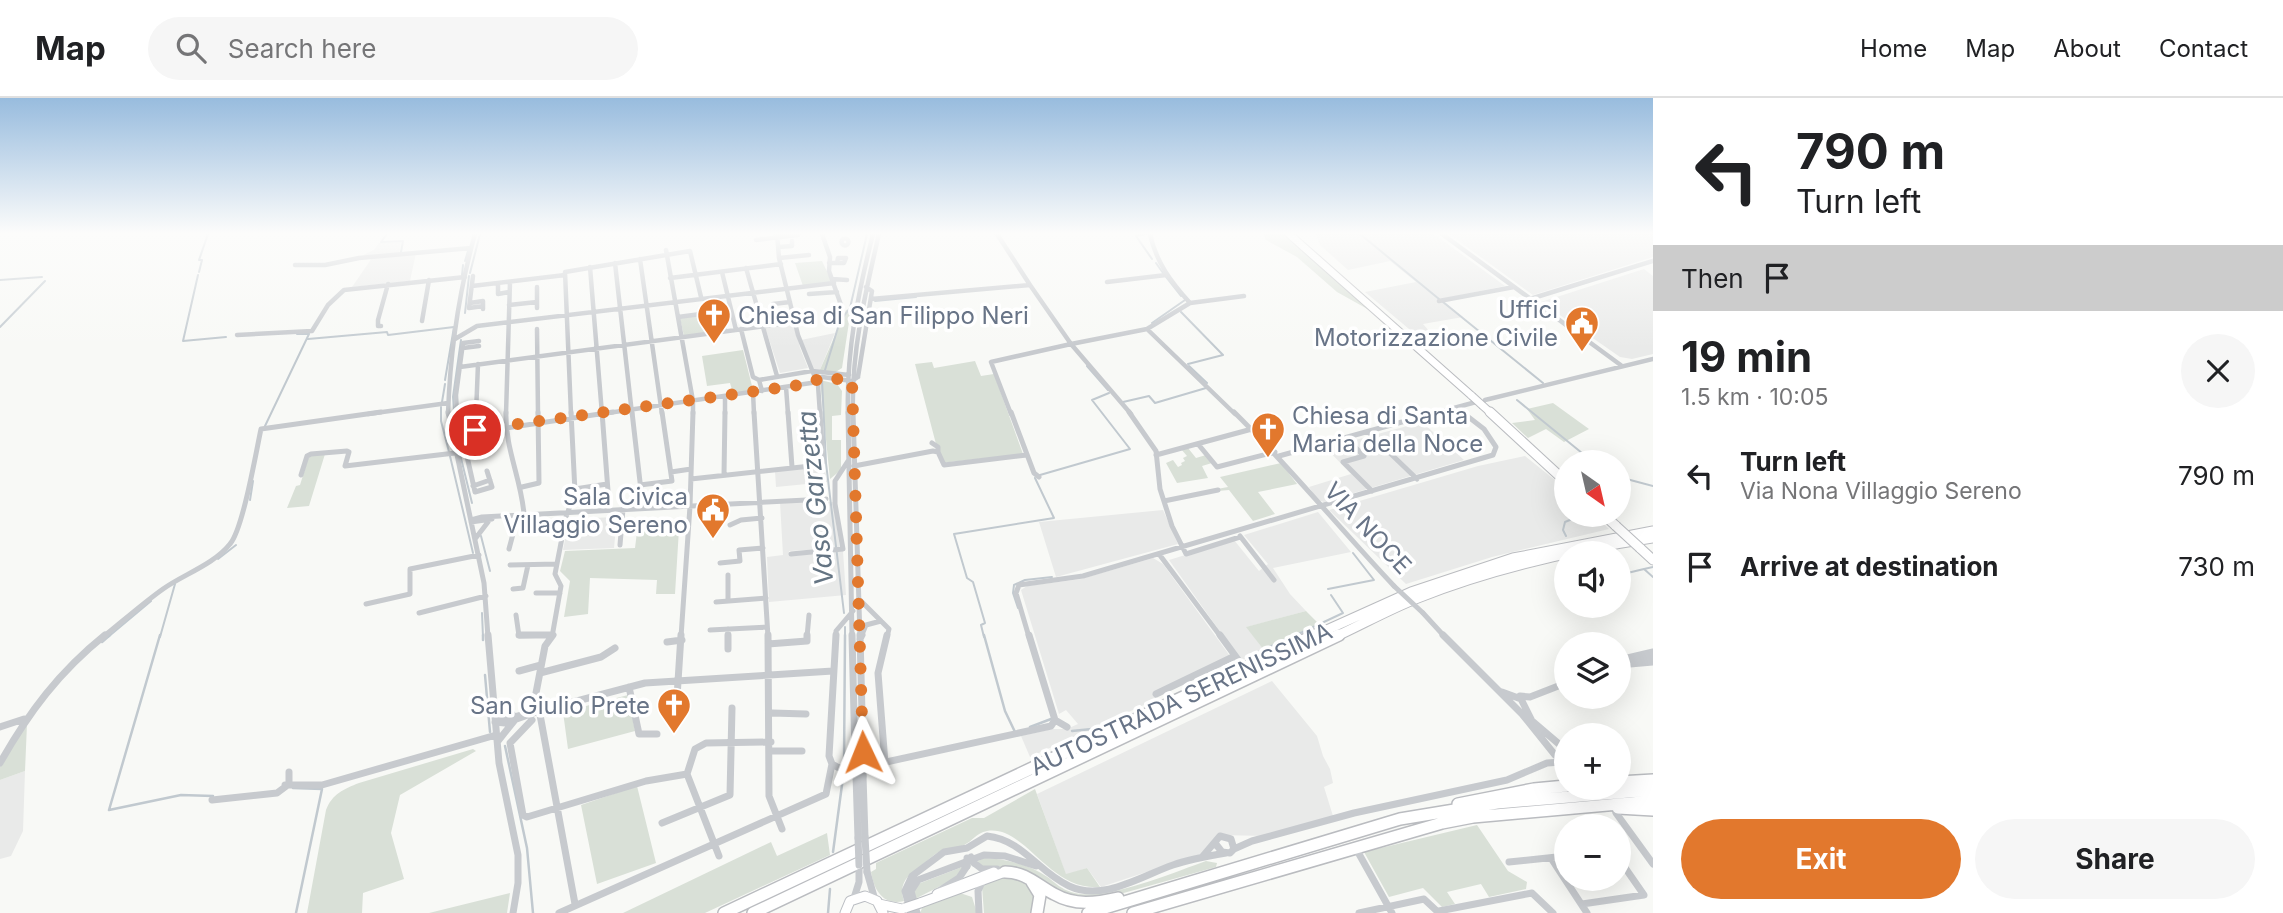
<!DOCTYPE html>
<html lang="en">
<head>
<meta charset="utf-8">
<style>
	:root { --surface:#fff; --page:#f6f6f6; --text:#202124; --muted:#757577; --line:#e0e0e0; --accent:#e2782d }
	body { margin:0; font-family:Inter,sans-serif; background:var(--page); color:var(--text); height:100vh; display:flex; flex-direction:column; font-size:26px; white-space:nowrap }
	* { box-sizing:border-box; margin:0 }
	p { font-size:23px; color:var(--muted) }
	.icon { flex:none; width:38px; height:38px; fill:none; stroke:currentColor; stroke-width:2; stroke-linecap:round; stroke-linejoin:round }
	.map { position:relative; flex:1; overflow:hidden }
	.sheet { display:flex; flex-direction:column; background:var(--surface); width:630px }
	.sheet>* { flex:none }
	.hud { background:#fff; color:var(--text); overflow:hidden }
	.needle { width:46px; rotate:146deg }
	.fabs { position:absolute; left:1554px; top:352px; display:grid; gap:14px }
	.fabs a { display:grid; place-items:center; width:77px; height:77px; border-radius:50%; background:var(--surface); box-shadow:0 7px 28px #0002; font-size:35px }
	.pin { position:absolute; display:grid; place-items:center; width:60px; height:60px; color:#fff; margin:-30px; border:4px solid #fff; border-radius:50%; box-shadow:0 2px 7px #0007 }
	.me { position:absolute; width:77px; margin:-38px; rotate:358deg; stroke-linejoin:round; filter:drop-shadow(0 0 5px #0008) }
	.turn { display:flex; align-items:center; gap:24px; height:147px; padding:0 28px; font-size:32px }
	.turn .icon { width:91px; height:91px; stroke-width:2.5 }
	.turn b { display:block; font-size:49px; line-height:60px }
	.then { display:flex; align-items:center; height:66px; padding:0 28px; background:#0003; gap:14px; font-size:26px }
	.round { display:grid; place-items:center; flex:none; width:74px; height:74px; border-radius:37px; background:var(--page) }
	.summary { display:flex; align-items:center; justify-content:space-between; height:119px; padding:0 28px }
	h1 { font-size:42px; font-weight:700; line-height:52px }
	.primary-button { display:flex; gap:14px; margin-top:auto; padding:14px 28px }
	.primary-button a { flex:1; height:80px; border-radius:42px; background:var(--accent); color:#fff; font-size:28px; font-weight:700; line-height:80px; text-align:center }
	.primary-button a+a { background:var(--page); color:var(--text) }
	ul { padding:0; list-style:none }
	li { display:flex; align-items:center; gap:21px; height:91px; padding:0 28px }
	li div { flex:1 }
	li b { display:block; font-size:26px }
	li em { font-style:normal }
	header { display:flex; align-items:center; gap:42px; box-sizing:border-box; height:98px; padding:0 35px; background:var(--surface); border-bottom:2px solid var(--line) }
	header strong { font-size:33px }
	nav { display:flex; gap:38px; margin-inline-start:auto; font-size:24px }
	.search { width:490px; height:63px; background:var(--page); display:flex; align-items:center; gap:18px; box-sizing:border-box; padding:0 24px; border-radius:38px; color:var(--muted); font-size:26px }
	main { display:flex; flex:1; min-height:0 }
	.map>svg:first-child { display:block }
	.built { fill:#e9eae9 }
	.green { fill:#d9e0d7 }
	.lines { fill:none; stroke-linecap:round; stroke-linejoin:round }
	.stream-far1 { stroke:#c1c9cf; stroke-width:2 }
	.stream { stroke:#c1c9cf; stroke-width:2.5 }
	.major-casing { stroke:#babdc2; stroke-width:11 }
	.highway-far2-casing { stroke:#babcc0; stroke-width:9 }
	.highway-far1-casing { stroke:#babcc0; stroke-width:11 }
	.highway-casing { stroke:#babcc0; stroke-width:14 }
	.minor-far2 { stroke:#c7cace; stroke-width:4.5 }
	.minor-far1 { stroke:#c7cace; stroke-width:5 }
	.minor { stroke:#c7cace; stroke-width:7 }
	.major { stroke:#fff; stroke-width:9 }
	.highway-far2 { stroke:#fff; stroke-width:7 }
	.highway-far1 { stroke:#fff; stroke-width:9 }
	.highway { stroke:#fff; stroke-width:11 }
	.major-bridge-casing { stroke:#babdc2; stroke-width:11; stroke-linecap:butt }
	.highway-bridge-far1-casing { stroke:#babcc0; stroke-width:9; stroke-linecap:butt }
	.highway-bridge-casing { stroke:#babcc0; stroke-width:11; stroke-linecap:butt }
	.minor-bridge-far1 { stroke:#c7cace; stroke-width:5 }
	.minor-bridge { stroke:#c7cace; stroke-width:7 }
	.major-bridge { stroke:#fff; stroke-width:9 }
	.highway-bridge-far1 { stroke:#fff; stroke-width:7 }
	.highway-bridge { stroke:#fff; stroke-width:9 }
	.route { stroke:#e2782d; stroke-width:12; stroke-dasharray:0 21.6 }
	.labels { text-anchor:middle; dominant-baseline:central; stroke-width:7; stroke-linejoin:round; paint-order:stroke }
	.poi-label { font-size:24px; fill:#687487; stroke:#fff; text-anchor:end }
	.street-label { font-size:24px; fill:#687487; stroke:#fff }
	.water-label { font-size:26px; font-style:italic; fill:#647483; stroke:#fff }
</style>
</head>
<body>
<header>
<strong>Map</strong>
<div class="search"><svg class="icon" aria-label="search" viewBox="0 0 24 24"><circle cx="10" cy="10" r="6"/><path d="M15 15l6 6"/></svg>Search here</div>
<nav><a>Home</a><a>Map</a><a>About</a><a>Contact</a></nav>
</header>
<main>
<div class="map">
<svg width="1653" height="815" viewBox="0 0 1653 815">
	<rect width="100%" height="100%" fill="#f8f9f6"/>
	<path class="built" d="M1316,136h118l71,52 -64,13 22,18 -40,7 7,8 -15,2 -50,-42 51,-10 -26,-21 -42,9 -28,-25z
		M1449,136h204v23l-120,38z
		M401,144l-2,13 17,-2 -6,28 -58,6 20,-29 -10,-1 3,-3 9,-4 5,-7z
		M1644,171l9,7v78l-21,5 -12,-2 -79,-55z
		M794,225l6,25 8,20 -28,5 -15,-46z
		M835,235l-16,39 -7,-4 -11,-28z
		M1422,324l42,38 -140,42 -6,-2 -9,-13 42,-13 -25,-26z
		M1525,358l41,33v25l29,1 14,14 -117,28 -86,27 -77,-74 149,-44z
		M824,367l3,17 -51,5 -1,-16z
		M780,404h53l7,46 -51,3 2,5 52,-5 3,44 -77,7 -2,-45 16,-2z
		M1163,412l15,34 -122,33 -17,-55z
		M1318,414l33,40 -78,16 17,26 16,17 -59,16 16,22 -22,12 -72,-101 65,-20 25,31 9,-7 -24,-29z
		M617,419l-3,31 -51,2 6,-31z
		M1153,460l10,6 67,92 -78,37 5,6 -127,58 -9,-21 31,-7h15l11,-5 -12,-14 -7,4 -38,-124 6,-4 54,-7z
		M1272,583l45,55 6,20 7,13 3,14 -9,4 9,29 -66,20 -49,-1 -17,19 -100,33 -14,-19 -21,7 -29,-81z
		M25,673l-2,60 -12,25 -11,3v-79z"/>
	<path class="green" d="M1263,136h21l87,77 -34,-19 -40,-35 -31,-17z
		M822,163l10,21 -29,4 -8,-23z
		M851,211l-9,59 -8,5 -15,-1 27,-62z
		M722,214l5,18 -43,6 -4,-18z
		M743,252l10,40 -20,3 -3,-10 -23,3 -5,-30z
		M975,263l6,15 13,-2 29,80 -82,9 -26,-99 17,-2 2,6z
		M820,282l17,4 5,7 -1,24 -9,1v24h9v30l-11,9z
		M1553,305l36,26 -25,13 -18,-13 -18,9 -16,-15 23,-3 -8,-11z
		M1188,350l8,10 10,-3 6,8 -10,3 6,12 -31,5 -11,-20 7,-3 5,7 4,-2 -1,-2 4,-2 -2,-3 4,-2 -6,-7z
		M325,356l-16,52 -22,2 9,-22 4,-1 9,-29z
		M1281,365l16,21 -39,8 17,22 -22,7 -24,-31 -11,1 -1,-2 11,-2 -8,-10z
		M679,431l-4,65h-19l1,-14 -67,-2 -2,36 -24,3 6,-36 -10,-10 5,-20 70,-3 2,-16z
		M1306,513l13,13 -56,25 -17,-22z
		M628,597l7,36 -67,18 -5,-37z
		M25,626h2l-2,47 -25,9v-13z
		M473,651l3,2 -76,44 -9,38 13,46 -41,14 -1,20h-55l19,-103c6,-16 18,-21 33,-27z
		M637,688l19,77 -59,21 -16,-79z
		M1035,691l31,85 21,-6 13,19c-52,4 -74,-62 -113,-56 -11,2 -14,10 -23,14 -6,3 -15,2 -21,5 -8,3 -16,11 -22,16 -13,9 -23,17 -17,35 -21,5 -30,-11 -33,-29l5,-3v-6l96,-45h12z
		M1477,727l31,46 19,11 -1,7 -37,8 -8,-13 -34,8 8,12 -13,3 -19,-19 -34,9 -25,-45z
		M827,735l3,22 -125,58h-82l148,-71 6,14z
		M983,760c24,1 46,6 66,20 7,6 13,11 22,14 32,11 103,-20 135,-31l11,2 -1,4 -103,29 -39,3 -50,-30 -43,-3 -4,-4z
		M962,769l1,3 -9,9 -39,20 -1,-9 4,-6z
		M1007,777l20,8 8,13 -4,17h-47l-2,-26 4,-4z
		M510,795l-3,20h-78z
		M960,795l12,4 5,16h-57l3,-7z"/>
	<g class="lines">
		<path class="stream-far1" d="M1146,136l-10,2 16,23
			M1360,136l79,65
			M381,144l22,-1 -2,11
			M381,144l6,-8
			M465,163l3,-10
			M1156,165l7,10
			M199,174l3,-12h-3l9,-26
			M470,175l10,-39
			M198,177l-15,66 43,-4
			M462,177l1,-10
			M1166,179l15,19
			M0,182l42,-3
			M875,203l41,-4
			M1443,204l100,81
			M1181,214l42,43 -35,9
			M465,215l4,-37
			M1152,225l33,-23
			M0,229l45,-46
			M308,241l79,-7 1,3 66,-8 -9,53
			M1087,268l21,24
			M1189,268l18,17
			M825,272l15,-49 10,-13 17,-74
			M822,282l4,83 18,150
			M1517,302l76,62
			M442,304l3,-18
			M1123,304l26,-6 6,7 51,-15
			M441,309v14l8,31
			M265,328l44,-92h-12
			M456,339l-3,-40 8,-57
			M458,348l14,57
			M450,358l23,97
			M1040,377l90,-26 -38,-49 17,-7
			M1619,379l34,9
			M1565,389l-8,1 9,9
			M250,402l3,-19
			M481,438l9,35
			M1566,438l-3,-6 2,-8 19,-8
			M218,461l18,-14
			M1653,469l-9,2 9,8
			M1619,477l25,-6
			M1328,491l46,-9 -21,-27
			M1018,510l-5,-15 1,-8 11,-5 27,-3
			M482,515l1,24
			M108,539l43,-36
			M160,539l15,-53
			M845,539v-10
			M984,539l-3,-12 4,-2 -12,-41 -6,-4 -13,-44 100,-16 -19,-40
			M1292,539l51,-24 -12,-18"/>
		<path class="stream" d="M160,537l-51,175 72,-15 32,1
			M483,537v5
			M984,537l21,76 10,21
			M102,544l8,-7
			M1257,555l38,-18
			M485,577l5,57
			M1030,629l21,-8
			M1072,633l20,-2
			M505,648l22,102 6,65
			M844,666l1,-129
			M293,690l29,1 -26,124
			M833,754l11,-82
			M828,815l2,-24"/>
		<g class="major-casing">
			<path id="major" d="M937,796l57,-22
				M920,805l85,-31
				M879,806l23,5
				M845,815l5,-12 15,-5 12,5 6,12"/>
		</g>
		<g class="highway-far2-casing">
			<path id="highway-far2" d="M1289,136l183,162
				M1483,308l9,8"/>
		</g>
		<g class="highway-far1-casing">
			<path id="highway-far1" d="M1490,314l76,70
				M1603,416l13,12
				M1640,450l13,12
				M1311,539l100,-45 102,-34 140,-27
				M1335,539c28,-13 55,-28 83,-39 75,-30 156,-48 235,-60"/>
		</g>
		<g class="highway-casing">
			<path id="highway" d="M1619,684l34,-2
				M1458,706l76,-15 32,-3
				M1618,710l35,2
				M1005,774c21,0 32,13 49,22 21,12 42,9 64,4
				M1032,784l8,13 -3,18
				M724,815l591,-278
				M753,815l586,-278
				M1088,815l312,-94 97,-16 156,-13
				M1133,815l309,-90 31,-6 180,-16"/>
		</g>
		<path class="minor-far2" d="M777,136l2,24 19,77 20,50 2,29
			M822,136l8,23 -1,14 12,34
			M997,136l33,51
			M1150,136c6,28 21,48 40,69
			M1442,136l180,132
			M841.5 144a3.5 3.5 0 1 1 7 0a3.5 3.5 0 1 1-7 0Z
			M756,142l42,-5
			M778,149l14,-1v-5
			M666,152l27,151v13
			M779,160l30,-3
			M838,160h8l-2,5h-7z
			M640,161l22,155
			M615,165l17,151
			M829,165h8
			M295,167h30l34,-7 112,-10
			M590,169l12,147
			M746,170l31,108
			M722,174l14,58
			M473,178l-4,32 14,-2
			M670,180l111,-14
			M832,181l15,1
			M1107,184l59,-7
			M498,186v10l11,-2
			M472,188l93,-11
			M537,189v21
			M809,196l28,-2
			M871,201l159,-14 41,59 76,-15 88,85
			M1530,201l123,-38
			M1439,203l75,-14
			M470,205l13,-2v8
			M773,206l17,-2
			M509,207l28,-3
			M780,218l13,-1
			M678,219l53,-7
			M422,223l7,-41
			M381,228h-3v-6l10,-36
			M537,231l1,85
			M741,231l12,48 6,3 3,11
			M1147,231l43,-26 54,-7
			M237,237l75,-4 16,-26 16,-15 121,-13
			M455,241l22,-13 357,-43
			M463,250l16,-2
			M460,269l335,-45
			M858,279l14,-86 -6,-4
			M759,282l53,-9 37,4
			M786,289l2,27
			M753,294l1,22
			M1485,302l168,-41
			M1454,310l11,6
			M368,316l80,-11
			M448,316c2,-59 11,-123 27,-180
			M457,316l-1,-19 7,-52 16,-2
			M476,316l2,-50
			M506,316l4,-132
			M571,316l-6,-142 125,-21 11,46
			M601,316l210,-31 11,-6 30,4 6,-4
			M725,316v-17
			M848,316c-2,-61 10,-121 25,-180
			M853,316c-2,-61 12,-120 26,-180
			M1011,316l-20,-52 80,-18 60,70
			M1432,316l44,-12"/>
		<path class="minor-far1" d="M448,314l36,171 4,54
			M457,314l18,80 17,-5
			M506,314c-1,37 15,66 18,102
			M602,314l6,79 -2,13
			M632,314l11,96
			M754,314l14,225
			M788,314l4,55
			M848,314l4,225
			M853,314l7,225
			M1011,314l23,61 5,4
			M1129,314l27,39 4,38 12,37 14,28 54,-17
			M1234,314c56,55 106,117 160,174
			M506,330l107,-16
			M475,333l1,-19
			M1368,334l49,47
			M460,335l46,-5 -46,8
			M1346,340l18,18 -21,6 29,29
			M932,345l6,4v5
			M1198,346l19,23 58,-15
			M1156,357l96,-26
			M1279,358l159,-44
			M854,368l79,-15 5,1 6,13 83,-10
			M487,373l5,16
			M671,374l20,-3
			M301,377l6,-19 4,-2 36,-3 2,1 -4,14 110,-13
			M724,377l1,-63
			M691,381l129,-14 3,-3 -3,-50
			M640,387l32,-4 -10,-69
			M473,388l17,-6
			M522,389l17,-4 -1,-71
			M575,391l32,-5
			M1164,403l54,-11
			M471,422l11,-3 344,-18
			M471,424l21,-3
			M730,427l11,-5 21,-2
			M1240,438l34,44
			M475,441l13,-17
			M620,447l3,-36
			M509,451l9,-34
			M791,456l52,-5 -8,-45v-23l13,-20
			M1159,456l62,83
			M720,465l20,-2 -1,-11 24,-2
			M510,467l47,-1
			M728,477v26
			M513,491l10,-1 5,-23
			M536,495h24
			M860,502l29,29 -2,8
			M716,504l50,-4
			M366,506l44,-10v-25l69,-14
			M419,515l67,-17
			M1423,515l22,24
			M516,517l3,21 34,-1
			M728,531v8
			M710,532l57,-3
			M103,539c20,-16 39,-33 60,-48 21,-15 50,-24 67,-45 13,-15 26,-92 31,-115l120,-17
			M552,539l9,-51 -6,-12 11,-57 9,-25 -4,-80
			M681,539l9,-131 3,-94
			M807,539l2,-22
			M836,539v-6l17,-20
			M861,539l5,-12 15,-4
			M1029,539l-13,-44 3,-8 64,-9 410,-121 3,-8 -12,-18 -22,-17"/>
		<path class="minor" d="M488,537l11,128 19,92v28l-5,30
			M519,537h31
			M553,537l-8,11 -9,47 39,211
			M728,537v14
			M768,537l1,161 13,33
			M852,537l3,120
			M860,537l3,117
			M1029,537l26,85
			M1220,537l19,26
			M1443,537l79,79 33,41 11,9
			M860,541l2,-4
			M667,544l15,-2
			M768,546l39,-3v-6
			M1628,561l25,-3
			M1619,562l34,-8
			M1619,565l3,6 -3,2
			M1630,566l23,-2
			M519,573l22,-6
			M540,575l61,-16 14,-9
			M629,589l10,47h18
			M1502,594l19,7 11,22 34,29
			M1156,596l79,-38
			M1520,598l10,1 36,-14
			M677,599l4,-62
			M493,601l11,12 8,3
			M772,615l34,1
			M532,622l-22,23 13,72 4,2 119,-36 41,-7 8,-25 11,-6 65,-1
			M1055,622l12,7
			M498,623l24,-6
			M495,624l10,1 34,-12 106,-28 188,-12
			M0,629l24,-8
			M498,643l16,-20
			M771,653h31
			M0,665c29,-51 59,-91 105,-128
			M885,665l-7,-90 9,-38
			M832,666l7,4 14,-2
			M868,668l183,-40 4,-6
			M289,674v12
			M687,676l32,82
			M856,678l2,62
			M863,678l2,61
			M285,687h37l174,-50
			M212,702l65,-7 12,-9
			M1616,715l37,51
			M662,725l68,-28 2,-87
			M1234,751l18,-8 102,-28 153,-33 40,-17 15,-1
			M1359,756l33,59
			M1203,758l17,-20 11,3 3,10 -4,4 -8,-1 -7,-9
			M1551,760l36,55
			M1509,764l57,-6
			M974,765l8,6h15
			M867,774l8,28
			M939,793l20,-13 8,-12
			M854,800l5,-16v-17
			M1582,806l62,-9 -25,-36
			M1439,813l93,-18 21,20
			M559,815l267,-119 6,-30 -3,-8 7,-121
			M911,815l-6,-22 7,-15 32,-24 23,-4 20,-12c36,4 51,36 82,50 34,16 72,-10 104,-21 17,-6 35,-9 53,-12
			M917,815l-6,-22 7,-11 66,-25 21,1 31,10
			M979,815l-1,-22 4,-9
			M1359,815l65,-14 15,14"/>
		<use href="#major" class="major"/>
		<use href="#highway-far2" class="highway-far2"/>
		<use href="#highway-far1" class="highway-far1"/>
		<use href="#highway" class="highway"/>
		<g class="major-bridge-casing">
			<path id="major-bridge" d="M905,810l15,-5"/>
		</g>
		<g class="highway-bridge-far1-casing">
			<path id="highway-bridge-far1" d="M1472,298l11,10"/>
		</g>
		<g class="highway-bridge-casing">
			<path id="highway-bridge" d="M1616,428l24,22"/>
		</g>
		<path class="minor-bridge-far1" d="M1394,488l29,27"/>
		<path class="minor-bridge" d="M863,654v24
			M855,657l1,21
			M865,739l2,35
			M858,740l1,27
			M971,759l3,6
			M967,760v8"/>
		<use href="#major-bridge" class="major-bridge"/>
		<use href="#highway-bridge-far1" class="highway-bridge-far1"/>
		<use href="#highway-bridge" class="highway-bridge"/>
	</g>
	<linearGradient id="sky" x2="0" y2="1"><stop stop-color="#98bcde"/><stop offset="0.54" stop-color="#fcfcfb"/><stop offset="1" stop-color="#fcfcfb" stop-opacity="0"/></linearGradient>
	<rect width="1653" height="250" fill="url(#sky)"/>
	<g class="lines">
		<path class="route" d="M475,332l311,-43 25,-4 11,-6 30,4 11,371"/>
	</g>
	<defs>
		<g id="church-pin" transform="scale(1.75)"><path d="M0 17L-7.5 6A9.5 9.5 0 1 1 7.5 6Z" fill="#e2782d" stroke="#fff"/><path d="M-1.2-6h2.4v3.5h3.3v2.4h-3.3V6h-2.4V-.1h-3.3v-2.4h3.3Z" fill="#fff"/></g>
		<g id="civic-pin" transform="scale(1.75)"><path d="M0 17L-7.5 6A9.5 9.5 0 1 1 7.5 6Z" fill="#e2782d" stroke="#fff"/><path d="M-.6-6.5H3V-4.5H.6V-3L4-1V1h2V6H-6V1h2V-1L-.6-3ZM-1.2 2.5V6h2.4V2.5Z" fill="#fff"/></g>
	</defs>
	<g fill-rule="evenodd">
		<use href="#church-pin" x="714" y="217"/>
		<use href="#civic-pin" x="1582" y="225"/>
		<use href="#church-pin" x="1268" y="331"/>
		<use href="#civic-pin" x="713" y="412"/>
		<use href="#church-pin" x="674" y="607"/>
	</g>
	<g class="labels">
		<g class="poi-label">
			<text x="1558" y="211">Uffici<tspan x="1558" dy="28">Motorizzazione Civile</tspan></text>
			<text x="738" y="217" text-anchor="start">Chiesa di San Filippo Neri</text>
			<text x="1292" y="317" text-anchor="start">Chiesa di Santa<tspan x="1292" dy="28">Maria della Noce</tspan></text>
			<text x="688" y="398">Sala Civica<tspan x="688" dy="28">Villaggio Sereno</tspan></text>
			<text x="650" y="607">San Giulio Prete</text>
		</g>
		<g class="street-label">
			<text transform="translate(1368 430) rotate(47)">VIA NOCE</text>
			<text transform="translate(1181 601) rotate(-25)">AUTOSTRADA SERENISSIMA</text>
		</g>
		<g class="water-label">
			<text transform="translate(815 400) rotate(-96)">Vaso Garzetta</text>
		</g>
	</g>
</svg>
<div class="fabs">
<a><svg class="needle" viewBox="-14 -14 28 28"><path d="M0-13l5 13h-10z" fill="#e53935"/><path d="M0 13l5-13h-10z" fill="#757577"/></svg></a>
<a><svg class="icon" aria-label="sound" viewBox="0 0 24 24"><path d="M4 9h4l5-4v14l-5-4H4zM17 9q2 3 0 6"/></svg></a>
<a><svg class="icon" aria-label="layers" viewBox="0 0 24 24"><path d="M12 4l9 5-9 5-9-5zM3 14l9 5 9-5"/></svg></a>
<a>+</a>
<a>−</a>
</div>
<div class="pin" style="left:475px;top:332px;background:#d93025"><svg class="icon" aria-label="arrive" viewBox="0 0 24 24"><path d="M6 21V4h12l-3 4 3 4H6"/></svg></div>
<svg class="me" style="left:863px;top:654px" viewBox="-20 -20 40 40"><path d="M0-17L14 15 0 8-14 15z" fill="#e2782d" stroke="#fff" stroke-width="4"/></svg>
</div>
<section class="sheet">
<div class="hud">
<div class="turn"><svg class="icon" aria-label="left" viewBox="0 0 24 24"><path d="M17 20v-9H6M10 6l-5 5 5 5"/></svg><div><b>790 m</b>Turn left</div></div>
<div class="then">Then<svg class="icon" aria-label="arrive" viewBox="0 0 24 24"><path d="M6 21V4h12l-3 4 3 4H6"/></svg></div>
</div>
<div class="summary"><div><h1>19 min</h1><p>1.5 km · 10:05</p></div><a class="round"><svg class="icon" aria-label="close" viewBox="0 0 24 24"><path d="M6 6l12 12M18 6L6 18"/></svg></a></div>
<ul>
<li><svg class="icon" aria-label="left" viewBox="0 0 24 24"><path d="M17 20v-9H6M10 6l-5 5 5 5"/></svg><div><b>Turn left</b><p>Via Nona Villaggio Sereno</p></div><em>790 m</em></li>
<li><svg class="icon" aria-label="arrive" viewBox="0 0 24 24"><path d="M6 21V4h12l-3 4 3 4H6"/></svg><div><b>Arrive at destination</b></div><em>730 m</em></li>
</ul>
<div class="primary-button"><a>Exit</a><a>Share</a></div>
</section>
</main>
</body>
</html>
